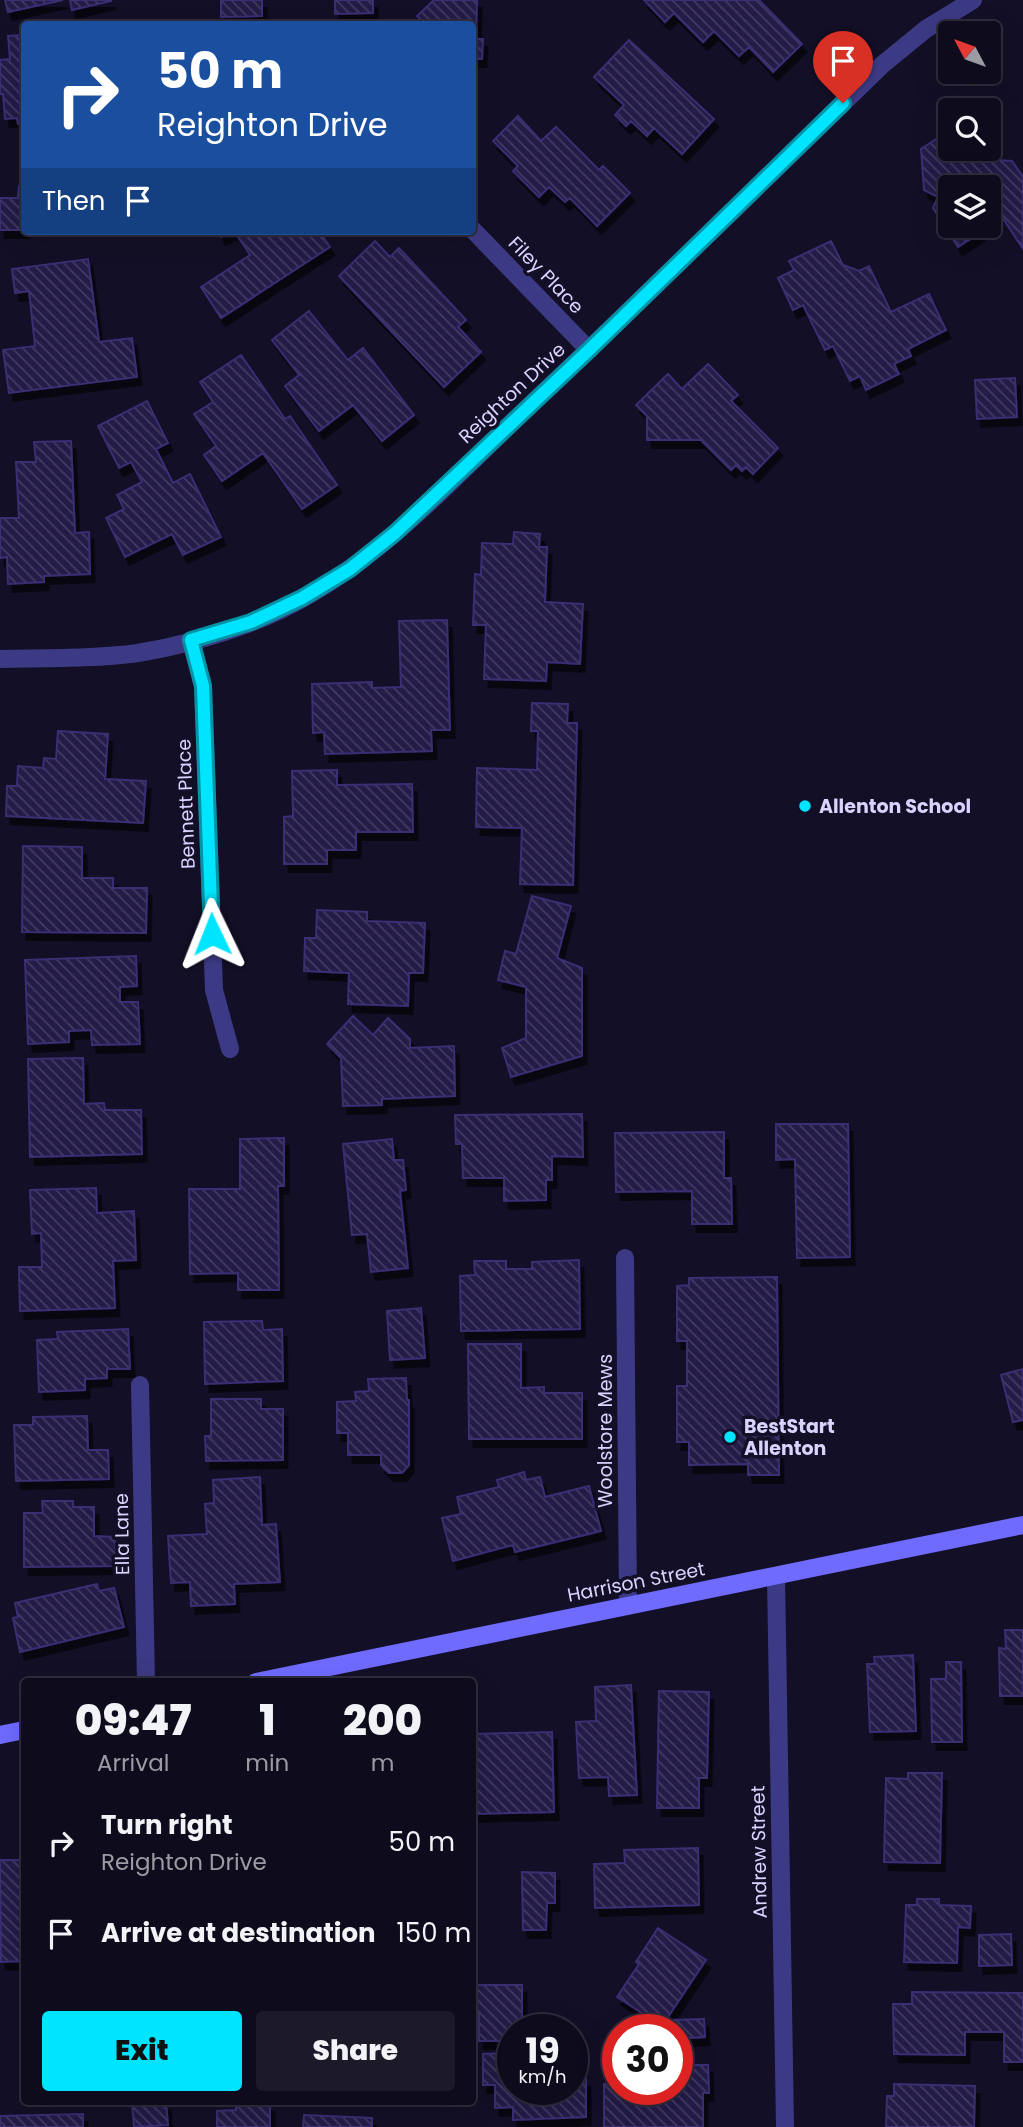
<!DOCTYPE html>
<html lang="en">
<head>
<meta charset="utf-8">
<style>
	:root { --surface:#0e0b1c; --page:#1c1929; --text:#f1f3f6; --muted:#9b9ba3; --line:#2e2b3b; --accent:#00e5ff }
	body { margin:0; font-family:Poppins,sans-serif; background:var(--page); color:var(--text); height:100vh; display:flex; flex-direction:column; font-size:26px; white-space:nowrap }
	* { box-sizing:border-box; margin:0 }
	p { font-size:23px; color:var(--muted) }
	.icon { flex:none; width:38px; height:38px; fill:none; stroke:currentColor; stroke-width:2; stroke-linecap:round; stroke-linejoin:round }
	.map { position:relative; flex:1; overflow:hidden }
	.drawer { position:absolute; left:21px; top:1678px; width:455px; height:427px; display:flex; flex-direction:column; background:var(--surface); border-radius:7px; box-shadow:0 7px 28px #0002,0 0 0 2px var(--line) }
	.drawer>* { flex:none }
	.top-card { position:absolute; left:21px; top:21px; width:455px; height:214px; border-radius:7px; box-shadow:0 7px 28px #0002,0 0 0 2px var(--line); background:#1a4fa0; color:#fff; overflow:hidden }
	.needle { width:46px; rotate:311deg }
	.controls { position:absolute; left:938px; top:21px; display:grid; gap:14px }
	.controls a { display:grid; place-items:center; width:63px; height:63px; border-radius:7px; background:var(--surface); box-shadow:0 7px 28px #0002,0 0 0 2px var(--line); font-size:35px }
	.speed { position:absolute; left:497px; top:2014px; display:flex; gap:14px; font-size:35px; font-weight:700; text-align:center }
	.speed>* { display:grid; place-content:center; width:91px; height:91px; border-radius:50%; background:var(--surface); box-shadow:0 7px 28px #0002,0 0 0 2px var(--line); line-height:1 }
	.speed small { font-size:18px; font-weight:400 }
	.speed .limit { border:10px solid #d22; background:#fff; color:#111 }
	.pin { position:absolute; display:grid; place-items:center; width:60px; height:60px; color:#fff; margin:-72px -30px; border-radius:50% 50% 50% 0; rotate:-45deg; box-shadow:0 0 7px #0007 }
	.pin .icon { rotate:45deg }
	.me { position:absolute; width:77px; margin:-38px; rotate:358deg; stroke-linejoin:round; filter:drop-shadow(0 0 5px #0008) }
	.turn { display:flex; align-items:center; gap:24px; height:147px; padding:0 21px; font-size:32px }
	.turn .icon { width:91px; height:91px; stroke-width:2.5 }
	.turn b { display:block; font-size:49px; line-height:60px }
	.then { display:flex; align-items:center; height:66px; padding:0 21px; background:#0003; gap:14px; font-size:26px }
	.eta { display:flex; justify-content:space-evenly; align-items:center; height:119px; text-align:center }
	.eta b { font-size:42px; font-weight:800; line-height:49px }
	.cta { display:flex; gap:14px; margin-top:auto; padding:14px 21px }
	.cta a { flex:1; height:80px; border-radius:7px; background:var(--accent); color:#111; font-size:28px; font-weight:800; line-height:80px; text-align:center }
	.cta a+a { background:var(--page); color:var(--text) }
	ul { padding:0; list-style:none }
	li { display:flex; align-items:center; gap:21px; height:91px; padding:0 21px }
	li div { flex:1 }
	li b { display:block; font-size:26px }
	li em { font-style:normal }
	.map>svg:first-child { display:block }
	.building { fill:url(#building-back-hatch); stroke:#3b2d73; stroke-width:2; filter:url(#shadow) }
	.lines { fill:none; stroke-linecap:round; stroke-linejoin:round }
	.street { stroke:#3d3a85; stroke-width:18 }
	.secondary { stroke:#6f6bff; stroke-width:18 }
	.route-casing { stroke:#0095a6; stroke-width:18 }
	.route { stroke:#00e5ff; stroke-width:12 }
	.poi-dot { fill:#00e5ff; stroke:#130f26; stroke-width:2.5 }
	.labels { text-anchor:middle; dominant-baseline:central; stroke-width:7; stroke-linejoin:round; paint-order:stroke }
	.street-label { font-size:19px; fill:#d9d4ff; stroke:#130f26 }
	.poi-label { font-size:19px; font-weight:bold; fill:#d9d4ff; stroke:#130f26; text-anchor:start }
</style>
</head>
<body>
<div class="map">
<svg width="1023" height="2127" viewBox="0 0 1023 2127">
	<defs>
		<pattern id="building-back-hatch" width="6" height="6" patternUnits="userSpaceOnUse" patternTransform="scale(1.75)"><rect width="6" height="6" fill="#241b47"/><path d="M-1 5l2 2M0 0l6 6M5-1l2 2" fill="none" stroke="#433b63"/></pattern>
		<filter id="shadow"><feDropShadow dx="4.5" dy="8" stdDeviation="0" flood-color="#0009"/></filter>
	</defs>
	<rect width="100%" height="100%" fill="#130f26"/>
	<path class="building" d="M5,0h58l-55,12z
		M70,0h41v1l-39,9z
		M221,0h41v16l-41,1z
		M335,0h38v13l-38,1z
		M434,0h43l-1,39h7l-1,20h-10v-35h-47l-8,-8z
		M644,0h115l43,44 -29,28 -24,-25 -10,9 -25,-25 -11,11 -29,-29 -9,9z
		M24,35v89h-6l-1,-6 -12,1 -2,-25h-3v-34l10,-1 -2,-23z
		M629,40l85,79 -32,35 -28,-26 -7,8 -16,-15 -5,5 -11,-11 9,-10 -30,-28z
		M518,116l23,25 15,-14 43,43 4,-4 27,27 -33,33 -27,-28 -5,4 -16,-15 -10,10 -26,-26 5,-5 -25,-25z
		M950,130v19h39v-8l7,4v15l16,1 11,16v72l-27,-41 -7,5v-26h-39v39h36l1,2 -29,19 -25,-39 5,-11 -14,-7 -3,-41z
		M24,180v50h-24v-32h18l1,-12z
		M218,231h63l2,3 5,-3h31l11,16 -109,71 -20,-31 49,-32 -16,-24 -13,6z
		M375,241l15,16 9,-9 67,72 -8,7 23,25 -37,35 -105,-111z
		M831,241l12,24 16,6 10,-5 22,46 38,-18 17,36 -38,19 3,7 -17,8 5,10 -33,16 -6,-14 -10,5 -17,-35 -8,4 -22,-45 -10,5 -15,-32 16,-8 -5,-9z
		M88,259l11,83 33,-4 5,39 -128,16 -6,-43 32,-4 -6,-55 -14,2 -3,-24z
		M309,311l39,49 15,-12 51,67 -32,26 -29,-36 -34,26 -34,-45 14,-11 -27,-35z
		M241,355l44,64 5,-3 47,69 -35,24 -39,-56 -41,28 -18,-26 12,-9 -22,-32 19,-12 -13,-20z
		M708,364l30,31 -7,6 47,47 -25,26 -7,-7 -4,4 -6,-6 -5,5 -30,-30h-54v-24l-11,-11 32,-31 14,15z
		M1015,378l2,39 -40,2 -2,-39z
		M147,401l21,42 -12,6 17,34 17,-9 31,63 -38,18 -11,-21 -47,23 -19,-39 18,-9 -7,-14 25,-13 -11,-20 -12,6 -21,-42z
		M71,441l4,92 14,-1 1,42 -46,2v6l-36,2 -1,-27 -7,1v-40h19l-3,-56h20l-2,-20z
		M514,532l26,2 -1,13h8l-2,55 38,2 -3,60 -33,-2 -1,19 -62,-2 2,-54h-13l2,-51 6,1 1,-32 31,1z
		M447,620l3,110h-19l1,21 -107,3 -1,-22 -11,1 -1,-49 60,-2v6l29,-1 -2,-66z
		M532,703l36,1 -1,19h10l-4,162 -53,-1 2,-56 -46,-1 1,-59 60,2 1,-39h-7z
		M58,731l50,3 -3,45 41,2 -3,42 -137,-7 1,-30h10l1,-20 25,2 1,-10 12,1z
		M337,770v15l75,-1 1,48h-57v18h-29v14h-43v-47l9,-1 -1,-45z
		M23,846l59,1v31h31v10h34l-1,45 -124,-1z
		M532,896l39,10 -14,52 25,10v88l-71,21 -9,-29 24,-10v-51l-28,-7 7,-29 11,3z
		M317,910l50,2v9l58,2 -2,50h-14l-1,33 -60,-2 1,-31 -45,-2 1,-33h11z
		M136,956l1,30 -17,1v15h18l2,42 -48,1 -1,-15 -22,1v11l-41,2 -3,-84z
		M353,1016l20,19 15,-17 22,21v9l44,-2 1,50 -73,3v6l-39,1 -2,-48 -14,-14z
		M83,1058l1,46 20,-1 1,7h36l1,44 -112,3 -2,-98z
		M582,1114l1,43 -31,-1v24h-6v20l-42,1v-23h-41l-1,-34h-6l-1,-29z
		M776,1124h72l2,133 -53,1 -2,-99 -19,1z
		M724,1132v46h7l1,46h-40v-33l-76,1 -1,-59z
		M284,1138v48h-6l1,104h-41v-17l-48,1 -1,-85h51v-50z
		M392,1139l2,21h9l3,30 -6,1 8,77 -37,4 -4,-38 -15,1 -9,-91z
		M96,1188l1,25 37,-2 2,49 -23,1 2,47 -95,3 -1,-44h23l-1,-34 -9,1 -2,-44z
		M579,1260l1,69 -119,2 -1,-55 15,-1 -1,-14h32v8h26v-7z
		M777,1277l2,198h-31v-11l-59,1v-23h-12v-56h10v-45h-10v-55l12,-1v-7z
		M421,1308l4,50 -35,2 -3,-49z
		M262,1321l1,9 19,-1 1,52 -78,3 -1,-62z
		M128,1329l2,40h-23v9l-22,1v11l-46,2 -2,-52 21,-1 -1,-7z
		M468,1344h53v44l23,-1v6h38v46h-113z
		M1023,1369v51l-10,2 -12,-47z
		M406,1378l1,22h2v65l-7,8h-13l-8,-8v-10h-33v-22h-11v-31l19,-1 -1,-9 14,-1 -1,-12z
		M211,1399h50v10h22v51l-77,1 -1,-25h6z
		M87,1416l1,34h20l1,29 -93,2 -2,-56h19v-8z
		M524,1472l2,8 14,-3 5,20 44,-11 12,45 -86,21 -2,-7 -60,16 -11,-43 19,-4 -4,-17 42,-10 -2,-7z
		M260,1477l2,48 14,-1 4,58 -46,2 1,20 -44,2 -1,-24 -19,1 -3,-47 39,-2 -2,-30 9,-1 -1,-23z
		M42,1501h31v6h21v29l21,1 1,29 -92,1v-54h19z
		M97,1584l2,7 15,-3 10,39 -104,25 -7,-34 5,-1 -3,-14z
		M1005,1630h18v66h-23l-1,-48 7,1z
		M913,1655l3,76 -46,1 -3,-68h8l-1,-7z
		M946,1662h15l1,80h-30l-1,-63h15z
		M631,1685l6,110 -28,1 -1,-19 -29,1 -3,-56 20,-1 -1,-34z
		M659,1691l50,1 -2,86h-8v30h-42z
		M552,1732l2,80 -80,2 -1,-80z
		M908,1773h34l-2,90 -56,-1 2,-84 22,1z
		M698,1848l1,57 -104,3 -1,-44 31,-1 -1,-13z
		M0,1860h24v101l-23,1z
		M522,1872l33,1v30h-8l-1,27h-23z
		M917,1899h22v6l32,1 -1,22 -12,-1 -1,36 -53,-1 2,-57h11z
		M658,1928l48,32 -44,66 -45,-29 22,-33 -3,-2z
		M1011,1934l1,31 -33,1v-31z
		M473,1985h49v45h-9v11h-34v-27h-6z
		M912,1992l111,1v69h-19v-30h-39v23l-71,-1 -1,-50h19z
		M704,2019l1,18 -28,2v-9h-5l-1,-10z
		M572,2052h5v27h9v38l-73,3v-13l-18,1v-23h-12v-31l30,-1v37h59z
		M677,2065h31l1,28h-6v34h-99v-43h14v6h59z
		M894,2084l81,2 -1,41h-88l1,-31h7z
		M132,2102h34l2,23 -34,2z
		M236,2104h34v23h-53v-16l19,-1z
		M83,2114v13h-83v-11z
		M304,2115l68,3v9h-69z"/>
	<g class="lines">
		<path class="street" d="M472,229l117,121
			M191,641l12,45 11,304 16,59
			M0,659c46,-1 93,0 138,-6 37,-6 77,-17 112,-30 110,-41 191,-133 274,-212 121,-114 239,-230 358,-346l44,-36 47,-29
			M625,1258l3,346
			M140,1385l6,297
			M776,1576l9,551"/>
		<path class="secondary" d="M256,1682l767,-157
			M0,1735l24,-5"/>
	</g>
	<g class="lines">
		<g class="route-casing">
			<path id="route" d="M212,934l-9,-248 -12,-46 60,-18 51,-24 48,-29 45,-36 194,-183 254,-247"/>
		</g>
		<use href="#route" class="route"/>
	</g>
	<g class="poi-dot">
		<circle cx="805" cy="806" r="7"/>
		<circle cx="730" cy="1437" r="7"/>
	</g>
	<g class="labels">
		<g class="street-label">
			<text transform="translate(546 275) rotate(46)">Filey Place</text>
			<text transform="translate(512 393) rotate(-43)">Reighton Drive</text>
			<text transform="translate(186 804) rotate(-92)">Bennett Place</text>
			<text transform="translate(605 1431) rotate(-90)">Woolstore Mews</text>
			<text transform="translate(122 1534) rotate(-91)">Ella Lane</text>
			<text transform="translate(636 1582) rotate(-11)">Harrison Street</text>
			<text transform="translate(759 1852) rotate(-91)">Andrew Street</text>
		</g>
		<g class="poi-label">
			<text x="819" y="806">Allenton School</text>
			<text x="744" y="1426">BestStart<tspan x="744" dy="22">Allenton</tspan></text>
		</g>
	</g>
</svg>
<div class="controls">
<a><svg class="needle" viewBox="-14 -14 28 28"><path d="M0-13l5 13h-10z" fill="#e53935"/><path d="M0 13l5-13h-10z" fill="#9b9ba3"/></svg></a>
<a><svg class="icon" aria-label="search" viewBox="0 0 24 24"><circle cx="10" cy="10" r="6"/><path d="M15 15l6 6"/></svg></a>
<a><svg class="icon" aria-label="layers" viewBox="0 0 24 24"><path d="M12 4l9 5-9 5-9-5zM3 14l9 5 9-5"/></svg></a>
</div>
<div class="speed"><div>19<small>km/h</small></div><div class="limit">30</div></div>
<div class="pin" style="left:843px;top:103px;background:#d93025"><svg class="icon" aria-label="arrive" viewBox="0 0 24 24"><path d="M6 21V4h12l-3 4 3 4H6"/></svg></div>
<svg class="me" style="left:212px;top:934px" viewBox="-20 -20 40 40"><path d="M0-17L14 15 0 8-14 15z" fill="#00e5ff" stroke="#fff" stroke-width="4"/></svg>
<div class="top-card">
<div class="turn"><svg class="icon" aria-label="right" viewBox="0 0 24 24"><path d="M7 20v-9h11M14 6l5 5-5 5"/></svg><div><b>50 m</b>Reighton Drive</div></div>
<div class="then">Then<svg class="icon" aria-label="arrive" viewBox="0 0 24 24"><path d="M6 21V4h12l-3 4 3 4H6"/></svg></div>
</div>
<section class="drawer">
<div class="eta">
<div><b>09:47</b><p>Arrival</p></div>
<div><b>1</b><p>min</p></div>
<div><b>200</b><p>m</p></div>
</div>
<ul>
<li><svg class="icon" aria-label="right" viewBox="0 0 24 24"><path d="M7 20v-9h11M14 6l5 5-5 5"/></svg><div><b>Turn right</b><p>Reighton Drive</p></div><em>50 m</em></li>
<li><svg class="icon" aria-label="arrive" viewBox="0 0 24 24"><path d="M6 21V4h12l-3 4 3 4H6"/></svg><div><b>Arrive at destination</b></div><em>150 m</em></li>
</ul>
<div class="cta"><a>Exit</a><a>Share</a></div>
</section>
</div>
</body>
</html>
